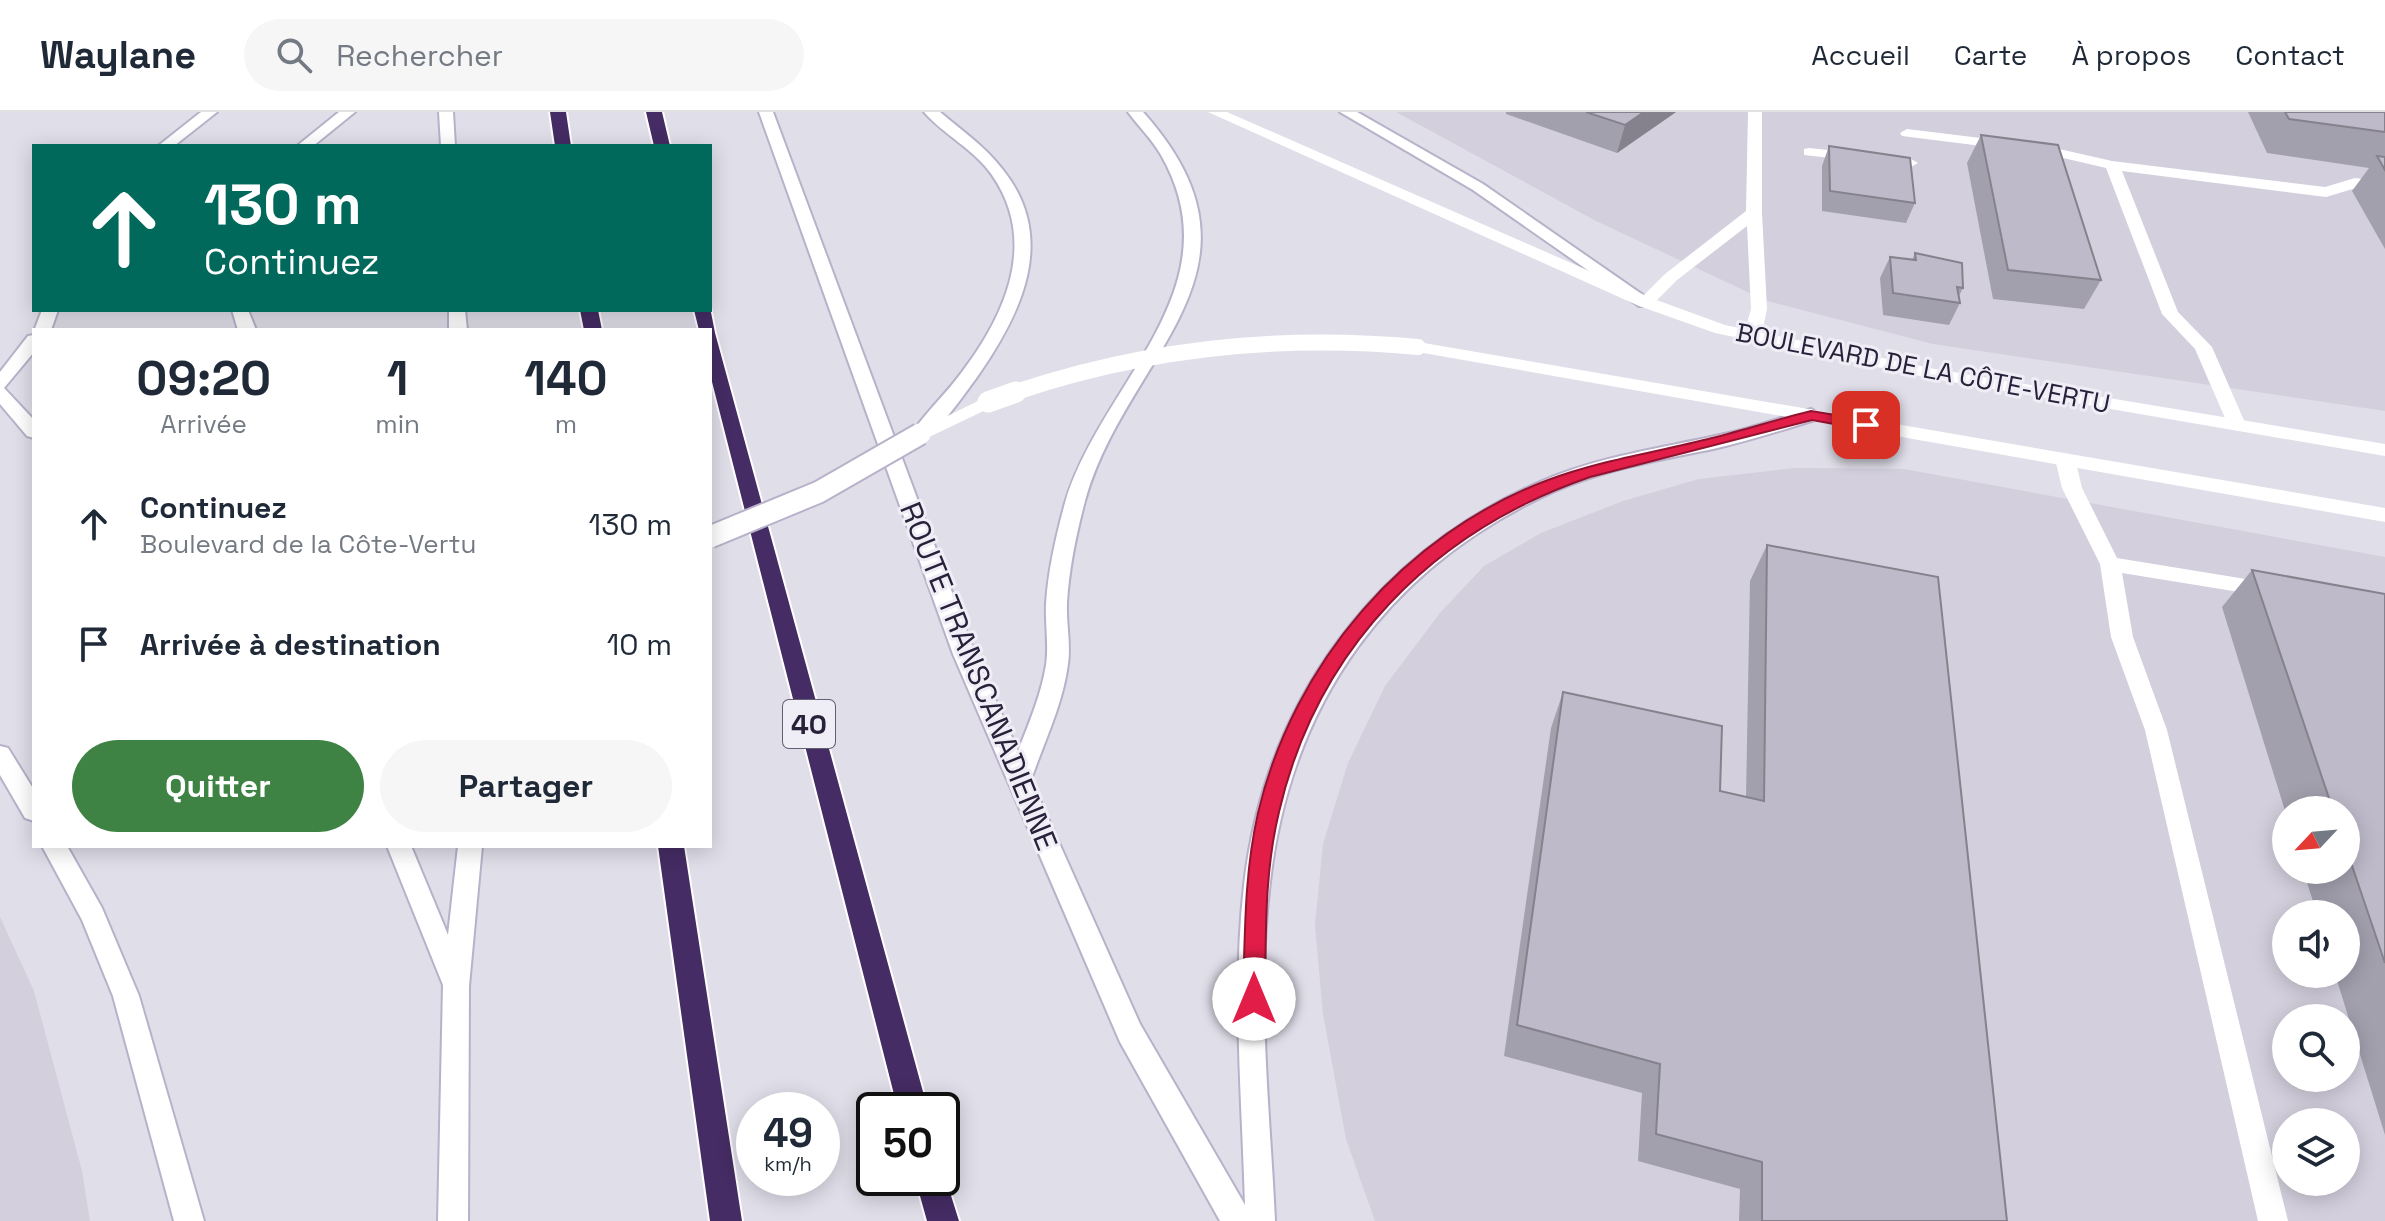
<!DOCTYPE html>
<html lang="fr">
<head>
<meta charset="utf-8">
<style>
	:root { --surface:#fff; --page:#f6f6f7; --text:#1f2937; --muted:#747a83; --line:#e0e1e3; --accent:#3f8344 }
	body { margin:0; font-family:"Space Grotesk",sans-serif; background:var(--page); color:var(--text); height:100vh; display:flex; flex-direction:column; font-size:30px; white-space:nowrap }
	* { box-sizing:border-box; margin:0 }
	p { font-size:26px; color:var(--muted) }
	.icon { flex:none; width:44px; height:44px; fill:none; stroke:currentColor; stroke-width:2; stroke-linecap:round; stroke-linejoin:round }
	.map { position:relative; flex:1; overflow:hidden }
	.panel { position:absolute; left:32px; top:216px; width:680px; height:520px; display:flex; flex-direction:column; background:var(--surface); border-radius:0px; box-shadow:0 4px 20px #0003 }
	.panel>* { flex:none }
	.banner { position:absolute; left:32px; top:32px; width:680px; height:168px; border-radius:0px; box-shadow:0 4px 20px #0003; background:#00695c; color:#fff; overflow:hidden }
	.needle { width:52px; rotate:244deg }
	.buttons { position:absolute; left:2272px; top:684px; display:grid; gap:16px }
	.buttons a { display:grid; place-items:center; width:88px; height:88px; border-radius:50%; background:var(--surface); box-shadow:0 4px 20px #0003; font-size:40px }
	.speed { position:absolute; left:736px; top:980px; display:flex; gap:16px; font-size:40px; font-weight:700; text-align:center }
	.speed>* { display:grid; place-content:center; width:104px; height:104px; border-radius:50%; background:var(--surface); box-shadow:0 4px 20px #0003; line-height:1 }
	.speed small { font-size:20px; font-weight:400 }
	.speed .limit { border:4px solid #111; border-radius:12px; background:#fff; color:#111 }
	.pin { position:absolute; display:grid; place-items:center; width:68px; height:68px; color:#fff; margin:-34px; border-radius:16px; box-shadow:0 4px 12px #0006 }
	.me { position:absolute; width:88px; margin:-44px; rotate:0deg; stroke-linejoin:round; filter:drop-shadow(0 0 6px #0008) }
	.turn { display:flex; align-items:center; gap:28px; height:168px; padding:0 40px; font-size:36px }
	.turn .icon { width:104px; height:104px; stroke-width:2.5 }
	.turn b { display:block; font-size:56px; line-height:68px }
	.eta { display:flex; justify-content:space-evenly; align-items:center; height:136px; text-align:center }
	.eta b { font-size:48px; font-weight:700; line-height:56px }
	.action { display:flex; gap:16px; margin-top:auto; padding:16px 40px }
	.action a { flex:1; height:92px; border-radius:48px; background:var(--accent); color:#fff; font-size:32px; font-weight:700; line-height:92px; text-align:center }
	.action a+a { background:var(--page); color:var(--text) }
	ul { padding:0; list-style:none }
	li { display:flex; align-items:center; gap:24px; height:120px; padding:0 40px }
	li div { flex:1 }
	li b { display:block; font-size:30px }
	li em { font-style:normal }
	header { display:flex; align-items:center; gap:48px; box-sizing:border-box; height:112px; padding:0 40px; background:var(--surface); border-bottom:2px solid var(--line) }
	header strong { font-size:38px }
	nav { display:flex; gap:44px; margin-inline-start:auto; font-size:28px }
	.search { width:560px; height:72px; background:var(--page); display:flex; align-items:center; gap:20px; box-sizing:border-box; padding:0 28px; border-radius:44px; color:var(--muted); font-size:30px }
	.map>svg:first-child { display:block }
	.built { fill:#d3cfdd; fill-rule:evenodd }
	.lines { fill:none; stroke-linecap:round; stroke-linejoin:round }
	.secondary-casing { stroke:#b8b1c9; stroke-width:4 }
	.motorway-casing { stroke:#fff; stroke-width:4 }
	.service { fill:#fff; fill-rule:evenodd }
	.tertiary { fill:#fff; fill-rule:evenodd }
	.secondary { fill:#fff; fill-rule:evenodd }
	.motorway { fill:#452c64; fill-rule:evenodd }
	.secondary-bridge-casing { stroke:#b8b1c9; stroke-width:25; stroke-linecap:butt }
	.tertiary-bridge-far1 { stroke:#fff; stroke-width:16 }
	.tertiary-bridge { stroke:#fff; stroke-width:21 }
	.secondary-bridge { stroke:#fff; stroke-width:21 }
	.wall { fill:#a3a0ae }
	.shaded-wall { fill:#85828d }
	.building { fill:#bebaca; stroke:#85828d; stroke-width:2 }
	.route { fill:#e11d48; stroke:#92132f; stroke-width:2 }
	.labels { text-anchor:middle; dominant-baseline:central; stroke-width:6; stroke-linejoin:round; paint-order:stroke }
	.far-street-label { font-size:26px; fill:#292039; stroke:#efeef6 }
	.shield { fill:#efeef6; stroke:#645e72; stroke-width:2 }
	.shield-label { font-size:28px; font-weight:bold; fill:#292039 }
	.street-label { font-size:30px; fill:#292039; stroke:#efeef6 }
</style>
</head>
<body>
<header>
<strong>Waylane</strong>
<div class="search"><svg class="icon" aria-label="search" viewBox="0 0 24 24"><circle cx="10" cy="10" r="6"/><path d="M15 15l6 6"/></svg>Rechercher</div>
<nav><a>Accueil</a><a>Carte</a><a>À propos</a><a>Contact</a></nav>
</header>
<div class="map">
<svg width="2385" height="1109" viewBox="0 0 2385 1109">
	<rect width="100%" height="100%" fill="#e0dee9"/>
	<path class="built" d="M1396,0h989v299l-452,-67 -166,-43 -171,-80z
		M1795,356l109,1 481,88v664h-1010l-29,-82 -23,-125 -8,-89 8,-81 25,-81 37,-77 55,-73 44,-47 57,-33 82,-32 76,-22zM2286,698h60v60h-60zM2286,802h60v60h-60zM2286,906h60v60h-60zM2286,1010h60v60h-60z
		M0,805l34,74 48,180 8,50h-90z"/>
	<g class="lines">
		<g class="secondary-casing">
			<path id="secondary" d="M201,0h16l-43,34h-16z
				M339,0h16l-42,34h-16z
				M439,0h14l2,34h-14z
				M759,0h14l202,542 43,97c11,-28 23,-56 28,-86 3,-20 -1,-41 0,-61 2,-34 10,-68 19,-101 35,-120 173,-214 96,-348 -9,-16 -22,-28 -33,-43h15c142,159 -17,241 -58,389 -9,34 -16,68 -18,102 -1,20 4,41 1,61 -5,40 -24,78 -37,116l109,244 105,181c-3,-106 -13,-214 -1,-320 21,-183 129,-331 298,-404 58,-25 121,-33 182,-47 29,-6 58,-17 87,-25l9,6 -2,4c-35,11 -70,22 -105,30 -53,11 -108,20 -158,42 -166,75 -264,210 -285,391 -14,112 0,227 5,339h-55l-100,-179 -167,-388z
				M924,0h16c21,18 46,35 63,58 55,69 18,144 -26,207 -11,15 -41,59 -57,63l-9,-6c15,-22 35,-40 51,-62 44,-58 76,-131 30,-197 -18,-26 -48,-40 -68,-63z
				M1340,0h17l126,72 170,118 -2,4h-12l-166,-116z
				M42,198h16l-7,20 -17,1z
				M232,198h16l8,20h-18z
				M449,198h16l2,20h-18z
				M34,223v17l-30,36 30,32v18l-7,-2 -27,-32v-32l28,-36z
				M0,634l8,2 26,42v31l-9,-3 -25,-43z
				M42,734h25l35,62 37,88 65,225h-30l-61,-225 -31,-76z
				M387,734h24l37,89 10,-89h24l-13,140 -1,235h-30l5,-236z"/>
		</g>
		<g class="motorway-casing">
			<path id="motorway" d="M550,0h16l5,34h-16z
				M646,0h16l8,34h-16z
				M710,195l5,26 213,777h-30l-188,-736v-44h-11l-5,-20h16z
				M580,198h18l4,20h-18z
				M658,734h26l58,375h-32z
				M942,1055l17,54h-32l-12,-43h27z"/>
		</g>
		<path class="service" d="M1748,0h14v101l5,96 -6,28 -9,5 -9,-5 8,-28 -4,-83 -70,54 -26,26h-12l-2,-4 28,-28 81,-63z
			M1907,17l139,17 66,15 213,26 30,-9 30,4v10l-29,-4 -30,9 -204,-26 56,141 34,35 34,78 -9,6 -9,-6 -33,-76 -33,-35 -56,-146 -60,-14 -144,-18 -2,-3z
			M1809,36l102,11 7,4 -7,4 -107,-12v-6z
			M2065,341l10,6 7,29 35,70 153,25 10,7 -10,7 -148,-24 11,64 34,93 121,491h-30l-113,-491 -34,-93 -11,-73 -38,-76 -7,-29z"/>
		<path class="tertiary" d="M1208,0h19l424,186 74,27 210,44 450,75v12l-450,-77 -220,-46 -76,-27z
			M1418,230l967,166v14l-973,-171 -3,-4z
			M988,284l6,2v8l-67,32h-14l-2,-4z"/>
		<use href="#secondary" class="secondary"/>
		<use href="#motorway" class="motorway"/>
		<g class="secondary-bridge-casing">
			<path id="secondary-bridge" d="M710,425l109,-45 101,-58"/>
		</g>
		<path class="tertiary-bridge-far1" d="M1010,282c134,-46 268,-60 408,-47"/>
		<path class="tertiary-bridge" d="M988,290l28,-10"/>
		<use href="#secondary-bridge" class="secondary-bridge"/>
	</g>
	<path class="wall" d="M1506,0h170l-59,41 -111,-39z
		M2248,0h137v137l-33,-58 17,-23 -102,-15z
		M1981,23l120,145 -17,29 -91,-10 -26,-136z
		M1829,34l86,57 -9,20 -84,-12v-45z
		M1915,141l48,35 -4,8 1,7 -11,22 -66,-10 -3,-37 10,-21 22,3z
		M1767,433l240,676h-268l1,-32 -102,-28 4,-68 -138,-37 47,-328 12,-36 157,99 26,6 4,-216z
		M2252,458l133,24v541l-50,-161h11v-60h-29l-14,-44h43v-60h-60v4l-64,-207z"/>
	<path class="shaded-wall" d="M1644,0h32l-59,41 8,-28z"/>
	<path class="building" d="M1586,0h58l-19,13z
		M2285,0h100v20l-96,-13z
		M1981,23l77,10 43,135 -93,-10z
		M1829,34l81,12 5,45 -85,-12z
		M2377,44l8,1v13z
		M1915,141l47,10 1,25 -6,-1 3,16 -67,-10 -3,-36 26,3z
		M1767,433l171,32 69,644h-245v-59l-106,-28 4,-70 -143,-39 46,-333 159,34 -2,65 44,10z
		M2252,458l133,24v369l-39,-115v-38h-13z"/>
	<path class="route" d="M1811,299l55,9 8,5 -8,5 -54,-10 -222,57c-157,54 -273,171 -311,335 -15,62 -13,125 -14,187l-3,8 -8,3 -8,-3 -3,-8c2,-62 1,-125 15,-186 35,-149 146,-279 290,-333 53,-20 110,-28 164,-42 33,-8 66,-19 99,-27z"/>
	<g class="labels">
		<g class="far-street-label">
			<text transform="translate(1923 256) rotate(11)">BOULEVARD DE LA CÔTE-VERTU</text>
		</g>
		<rect class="shield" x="783" y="588" width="52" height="48" rx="6"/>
		<g class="shield-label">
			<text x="809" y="612">40</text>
		</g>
		<g class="street-label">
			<text transform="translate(979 564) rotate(68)">ROUTE TRANSCANADIENNE</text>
		</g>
	</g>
</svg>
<div class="buttons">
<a><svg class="needle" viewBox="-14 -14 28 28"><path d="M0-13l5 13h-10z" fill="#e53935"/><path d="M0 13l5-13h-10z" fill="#747a83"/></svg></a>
<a><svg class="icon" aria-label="sound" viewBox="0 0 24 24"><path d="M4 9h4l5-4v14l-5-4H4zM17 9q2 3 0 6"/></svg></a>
<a><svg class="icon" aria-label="search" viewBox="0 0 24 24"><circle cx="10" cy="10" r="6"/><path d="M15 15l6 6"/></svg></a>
<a><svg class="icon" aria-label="layers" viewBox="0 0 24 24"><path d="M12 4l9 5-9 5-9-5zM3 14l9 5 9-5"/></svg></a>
</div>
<div class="speed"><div>49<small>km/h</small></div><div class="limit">50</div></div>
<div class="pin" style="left:1866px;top:313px;background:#d93025"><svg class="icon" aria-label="arrive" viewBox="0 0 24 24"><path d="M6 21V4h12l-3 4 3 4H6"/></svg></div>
<svg class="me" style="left:1254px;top:887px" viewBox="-20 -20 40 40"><circle r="19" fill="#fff"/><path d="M0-13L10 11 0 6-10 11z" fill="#e11d48"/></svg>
<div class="banner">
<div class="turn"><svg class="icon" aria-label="ahead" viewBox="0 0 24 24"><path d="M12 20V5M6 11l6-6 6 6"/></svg><div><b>130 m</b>Continuez</div></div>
</div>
<section class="panel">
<div class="eta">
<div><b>09:20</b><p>Arrivée</p></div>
<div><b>1</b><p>min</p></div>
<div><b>140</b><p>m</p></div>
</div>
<ul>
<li><svg class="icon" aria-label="ahead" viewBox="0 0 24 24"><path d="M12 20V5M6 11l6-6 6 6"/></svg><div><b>Continuez</b><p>Boulevard de la Côte-Vertu</p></div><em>130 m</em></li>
<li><svg class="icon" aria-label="arrive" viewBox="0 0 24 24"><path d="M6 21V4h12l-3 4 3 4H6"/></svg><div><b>Arrivée à destination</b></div><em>10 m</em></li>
</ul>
<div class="action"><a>Quitter</a><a>Partager</a></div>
</section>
</div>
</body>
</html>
